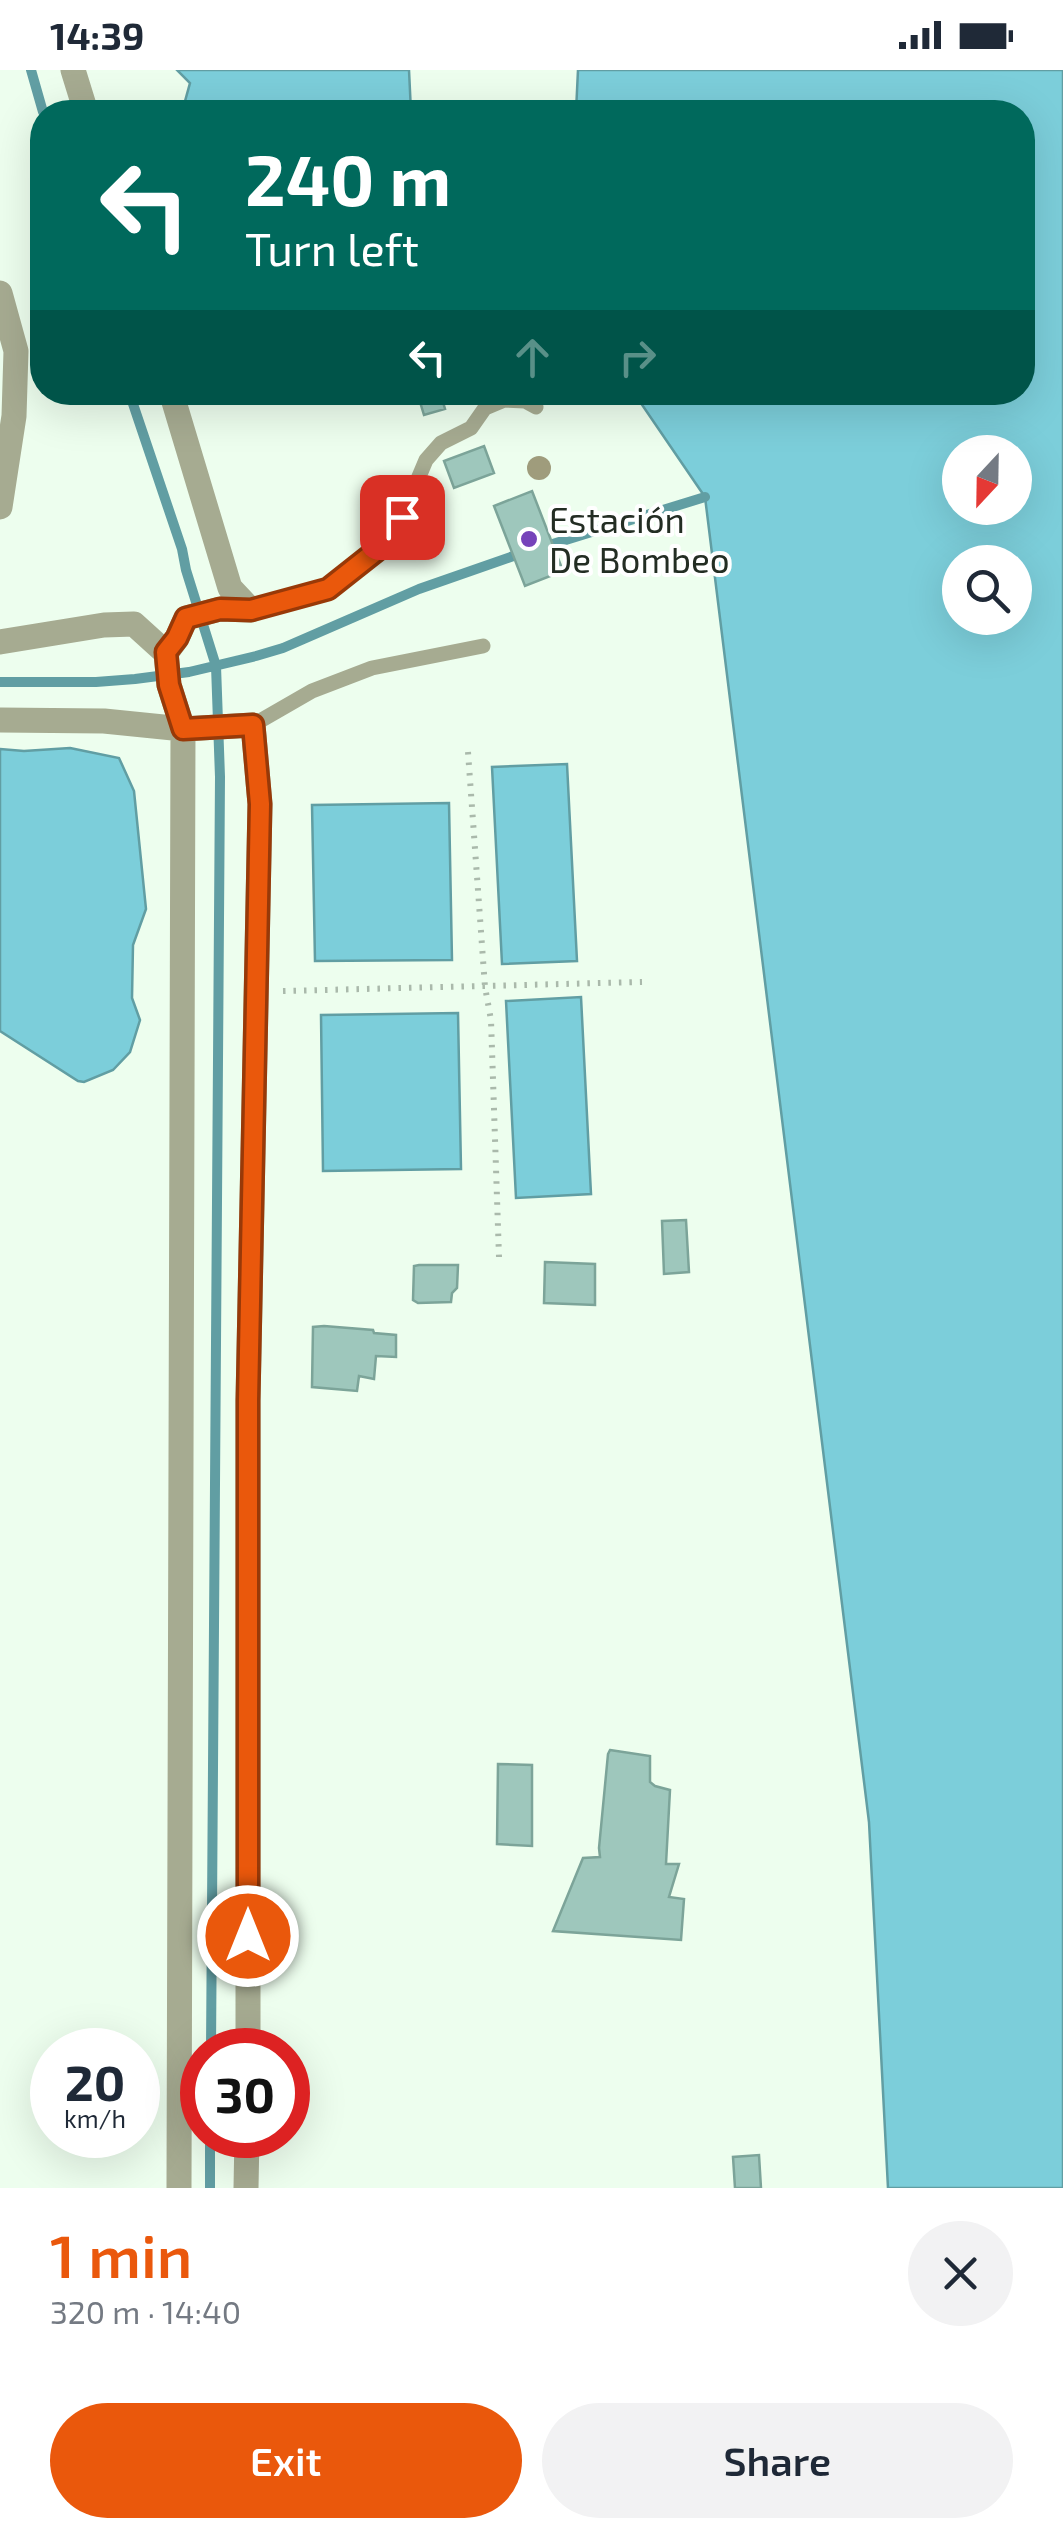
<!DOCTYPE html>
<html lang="en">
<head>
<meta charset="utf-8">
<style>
	:root { --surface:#fff; --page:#f2f2f3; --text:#1f2937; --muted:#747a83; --accent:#ea580c }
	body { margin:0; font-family:"Exo 2",sans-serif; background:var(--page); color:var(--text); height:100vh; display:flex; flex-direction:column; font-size:38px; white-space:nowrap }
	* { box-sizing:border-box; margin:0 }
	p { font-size:32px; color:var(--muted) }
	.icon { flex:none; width:55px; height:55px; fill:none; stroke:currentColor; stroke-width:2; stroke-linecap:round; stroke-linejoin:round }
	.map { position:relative; height:2118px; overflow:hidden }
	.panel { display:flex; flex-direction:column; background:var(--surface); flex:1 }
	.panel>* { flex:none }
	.banner { position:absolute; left:30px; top:30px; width:1005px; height:305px; border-radius:40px; box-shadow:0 10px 40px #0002; background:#00695c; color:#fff; overflow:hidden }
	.needle { width:65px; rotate:202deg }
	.tools { position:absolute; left:942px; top:365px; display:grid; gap:20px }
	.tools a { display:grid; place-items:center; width:90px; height:90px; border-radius:50%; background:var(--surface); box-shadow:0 10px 40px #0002; font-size:50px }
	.speed { position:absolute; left:30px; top:1958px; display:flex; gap:20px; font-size:50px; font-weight:700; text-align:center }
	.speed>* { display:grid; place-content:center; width:130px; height:130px; border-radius:50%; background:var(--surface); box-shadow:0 10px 40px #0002; line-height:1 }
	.speed small { font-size:25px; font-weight:400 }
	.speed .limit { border:15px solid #d22; background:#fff; color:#111 }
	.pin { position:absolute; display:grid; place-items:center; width:85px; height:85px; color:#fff; margin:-42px; border-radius:20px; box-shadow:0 5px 15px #0006 }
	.me { position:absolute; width:110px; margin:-55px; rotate:0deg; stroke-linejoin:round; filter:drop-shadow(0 0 8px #0008) }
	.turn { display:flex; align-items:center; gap:35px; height:210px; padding:0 50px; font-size:45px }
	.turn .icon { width:130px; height:130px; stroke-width:2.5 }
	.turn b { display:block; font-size:70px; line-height:85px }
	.lanes { display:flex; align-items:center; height:95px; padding:0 50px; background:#0003; justify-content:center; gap:50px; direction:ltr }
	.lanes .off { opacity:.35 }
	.round { display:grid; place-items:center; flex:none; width:105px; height:105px; border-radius:52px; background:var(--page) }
	.headline { display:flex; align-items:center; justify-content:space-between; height:170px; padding:0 50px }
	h1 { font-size:60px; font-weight:600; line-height:75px; color:var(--accent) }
	.primary-button { display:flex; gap:20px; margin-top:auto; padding:20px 50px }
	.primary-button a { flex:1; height:115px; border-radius:60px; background:var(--accent); color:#fff; font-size:40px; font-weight:600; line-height:115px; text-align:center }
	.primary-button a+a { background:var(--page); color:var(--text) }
	.status { display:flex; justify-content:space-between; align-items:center; height:70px; padding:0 50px; background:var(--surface); direction:ltr }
	.status svg { height:28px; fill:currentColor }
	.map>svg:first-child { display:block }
	.water { fill:#7cceda; stroke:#619ea3; stroke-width:2.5; fill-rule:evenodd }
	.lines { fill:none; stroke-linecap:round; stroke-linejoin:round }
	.stream { stroke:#619ea3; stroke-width:10 }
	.building { fill:#9ec7bc; stroke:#7ca499; stroke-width:2.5 }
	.path { stroke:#aab9ab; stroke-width:6; stroke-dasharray:2.5 8; stroke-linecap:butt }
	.lane { stroke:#a6ab91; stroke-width:15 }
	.street { stroke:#a6ab91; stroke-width:25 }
	.tree { fill:#9f9c7c }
	.route-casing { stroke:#983908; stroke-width:25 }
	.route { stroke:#ea580c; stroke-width:18 }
	.poi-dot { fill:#7643ba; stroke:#fff; stroke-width:4 }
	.labels { text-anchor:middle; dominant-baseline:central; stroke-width:8; stroke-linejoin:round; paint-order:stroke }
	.poi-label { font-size:35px; fill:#232d23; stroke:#fff; text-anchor:start }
</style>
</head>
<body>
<div class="status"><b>14:39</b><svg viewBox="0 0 49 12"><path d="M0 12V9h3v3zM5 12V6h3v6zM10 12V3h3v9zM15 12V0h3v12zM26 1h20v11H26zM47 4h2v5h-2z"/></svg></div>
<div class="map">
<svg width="1063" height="2118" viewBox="0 0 1063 2118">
	<rect width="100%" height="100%" fill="#edfeee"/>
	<path class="water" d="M177,0h232l2,42h-229l8,-29z
		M578,0h485v2118h-175l-19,-366 -164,-1325 -71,-104 388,-1v-280h-446zM1015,382v56h-55v-56zM960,492h55v56h-55z
		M70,678l49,10 15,33 12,118 -13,36 -1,53 8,22 -10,32 -17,18 -29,12 -6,-1 -78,-50v-282l24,2z
		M567,694l10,197 -75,3 -10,-197z
		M449,733l3,157 -137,1 -3,-156z
		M581,927l10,197 -75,4 -10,-197z
		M458,943l3,156 -138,2 -2,-156z"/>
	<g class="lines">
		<path class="stream" d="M31,0l12,42
			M129,322l53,157 4,21 30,96 4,111 -9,1273
			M543,477l162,-50
			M0,612h96l39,-3 54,-7 67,-16 27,-8 136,-59 103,-36
			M210,2118v-53"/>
	</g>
	<path class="building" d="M417,322h23l5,17 -21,6z
		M484,376l10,27 -40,15 -10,-27z
		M532,421l31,80 -38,15 -31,-80z
		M686,1150l3,52 -25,2 -2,-53z
		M545,1192l50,2v41l-51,-2z
		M419,1195h39l-1,23 -5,5 -1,9 -33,1 -5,-3 1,-34z
		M324,1256l49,4 1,3 22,2v22l-20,-1 -2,23 -15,-3 -2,15 -45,-4 1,-60z
		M610,1680l40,6v26l5,4 15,4 -4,74h13l-10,33 15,2 -3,41 -128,-9 30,-73 17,-1 -1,-9 9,-94z
		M498,1694l34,1v81l-35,-2z
		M759,2085l2,33h-26l-2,-31z"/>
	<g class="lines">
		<path class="path" d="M468,682l17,235 6,33 8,237
			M283,921l359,-9"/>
		<path class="lane" d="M251,540l77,-21 62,-49 12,-23 24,-57 15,-17 30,-15 14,-20 19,-8 21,1 11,6
			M253,655l59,-34 60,-23 111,-22"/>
		<path class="street" d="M73,0l13,42
			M0,223l16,58 -2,65 -14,91
			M171,322l59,196 21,22
			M0,572l104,-17 30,-1 32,29 11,-15 9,-20 34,-9 31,1
			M166,583l3,32 14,44 -4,1459
			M0,650l104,1 79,8 70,-4 7,79 -12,597v649
			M246,2118l1,-53"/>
	</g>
	<circle class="tree" cx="539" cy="398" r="12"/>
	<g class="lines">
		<g class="route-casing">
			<path id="route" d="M248,1866v-535l12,-597 -7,-79 -70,4 -14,-44 -3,-33 11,-14 9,-20 34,-9 31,1 77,-21 62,-49 12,-23"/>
		</g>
		<use href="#route" class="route"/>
	</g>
	<circle class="poi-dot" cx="529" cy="469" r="10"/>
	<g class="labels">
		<g class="poi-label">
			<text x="549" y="449">Estación<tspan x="549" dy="40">De Bombeo</tspan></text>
		</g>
	</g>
</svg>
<div class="tools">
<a><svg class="needle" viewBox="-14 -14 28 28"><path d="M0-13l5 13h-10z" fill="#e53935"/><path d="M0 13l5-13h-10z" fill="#747a83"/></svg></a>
<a><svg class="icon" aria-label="search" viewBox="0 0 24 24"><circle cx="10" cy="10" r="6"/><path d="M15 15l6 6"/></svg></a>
</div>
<div class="speed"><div>20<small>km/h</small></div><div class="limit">30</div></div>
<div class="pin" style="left:402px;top:447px;background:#d93025"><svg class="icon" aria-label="arrive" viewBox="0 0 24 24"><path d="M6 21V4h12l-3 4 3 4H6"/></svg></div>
<svg class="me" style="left:248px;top:1866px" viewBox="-20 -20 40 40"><circle r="17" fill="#ea580c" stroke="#fff" stroke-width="3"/><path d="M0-11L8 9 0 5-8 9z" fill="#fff"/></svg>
<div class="banner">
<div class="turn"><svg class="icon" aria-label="left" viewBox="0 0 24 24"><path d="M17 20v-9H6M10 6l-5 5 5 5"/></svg><div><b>240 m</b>Turn left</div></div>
<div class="lanes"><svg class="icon" aria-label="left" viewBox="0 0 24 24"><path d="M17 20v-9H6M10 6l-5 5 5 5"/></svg><svg class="icon off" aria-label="ahead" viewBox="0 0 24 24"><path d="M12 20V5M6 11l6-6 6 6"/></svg><svg class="icon off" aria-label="right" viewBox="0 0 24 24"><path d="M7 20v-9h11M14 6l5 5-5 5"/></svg></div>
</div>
</div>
<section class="panel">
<div class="headline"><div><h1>1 min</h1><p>320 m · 14:40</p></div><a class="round"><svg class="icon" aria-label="close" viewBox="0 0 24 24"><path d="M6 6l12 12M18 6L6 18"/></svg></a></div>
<div class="primary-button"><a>Exit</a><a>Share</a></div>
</section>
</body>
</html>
